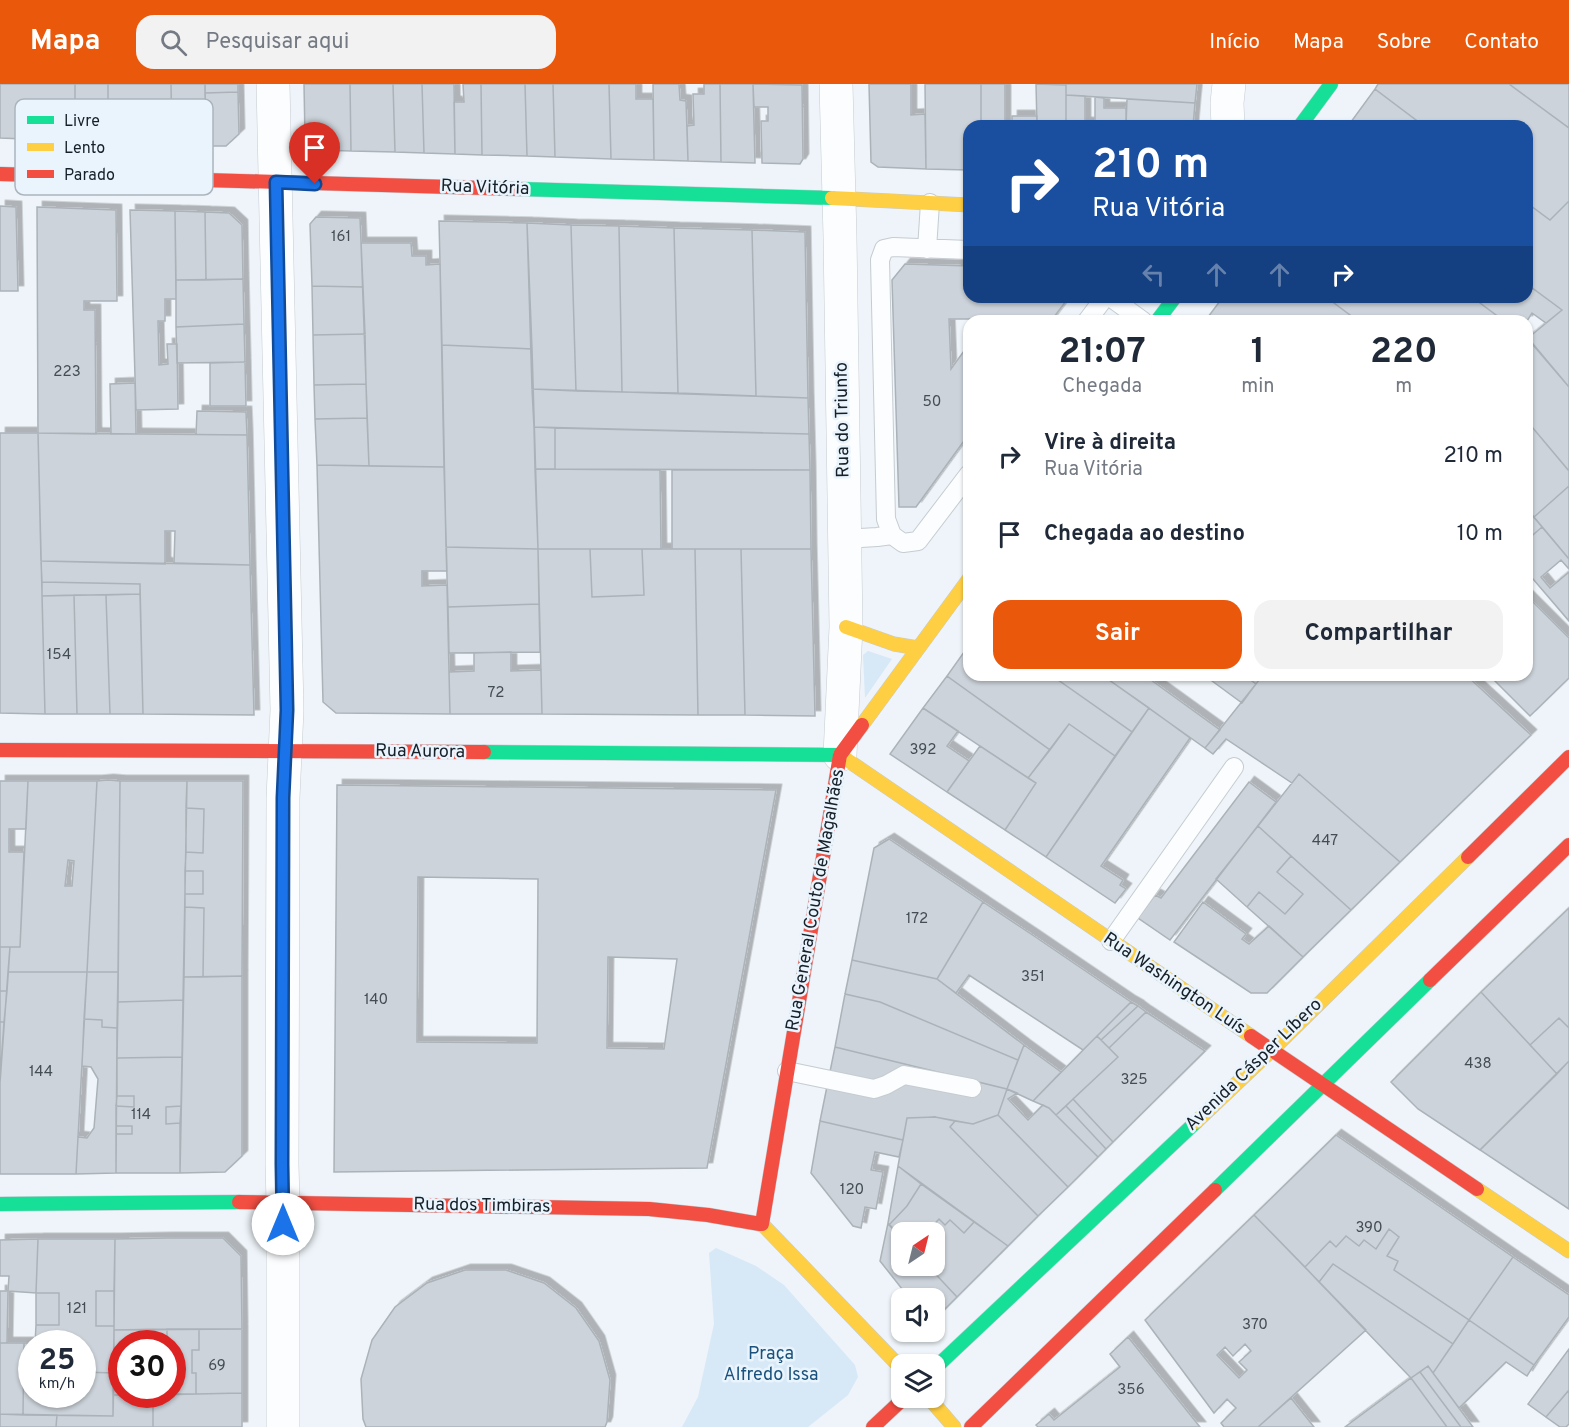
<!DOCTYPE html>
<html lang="pt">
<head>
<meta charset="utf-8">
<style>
	:root { --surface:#fff; --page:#f2f2f3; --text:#1f2937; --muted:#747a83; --accent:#ea580c }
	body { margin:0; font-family:Overpass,sans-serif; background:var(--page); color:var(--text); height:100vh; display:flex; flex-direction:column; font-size:22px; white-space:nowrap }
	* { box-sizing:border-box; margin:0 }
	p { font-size:20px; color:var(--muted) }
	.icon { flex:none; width:33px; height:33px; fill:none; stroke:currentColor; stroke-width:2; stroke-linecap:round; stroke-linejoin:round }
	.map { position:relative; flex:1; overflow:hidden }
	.panel { position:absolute; left:963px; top:231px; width:570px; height:366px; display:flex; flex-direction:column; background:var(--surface); border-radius:18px; box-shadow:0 2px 4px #0004 }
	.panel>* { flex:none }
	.top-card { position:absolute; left:963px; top:36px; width:570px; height:183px; border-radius:18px; box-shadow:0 2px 4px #0004; background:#1a4fa0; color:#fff; overflow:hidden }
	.needle { width:39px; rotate:35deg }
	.controls { position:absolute; left:891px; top:1138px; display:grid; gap:12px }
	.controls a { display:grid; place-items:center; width:54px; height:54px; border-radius:12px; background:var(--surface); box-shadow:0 2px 4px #0004; font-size:30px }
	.speed { position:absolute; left:18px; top:1246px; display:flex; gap:12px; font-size:30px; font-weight:700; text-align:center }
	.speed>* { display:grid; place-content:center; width:78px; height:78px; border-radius:50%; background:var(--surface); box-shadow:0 2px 4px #0004; line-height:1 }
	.speed small { font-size:15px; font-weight:400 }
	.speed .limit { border:9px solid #d22; background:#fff; color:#111 }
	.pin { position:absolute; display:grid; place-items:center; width:51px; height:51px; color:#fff; margin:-62px -26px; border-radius:50% 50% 50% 0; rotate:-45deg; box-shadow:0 0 6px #0007 }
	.pin .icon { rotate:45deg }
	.me { position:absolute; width:66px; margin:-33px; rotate:0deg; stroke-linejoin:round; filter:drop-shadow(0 0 4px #0008) }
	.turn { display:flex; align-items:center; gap:21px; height:126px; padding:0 30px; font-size:27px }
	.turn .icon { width:78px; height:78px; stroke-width:2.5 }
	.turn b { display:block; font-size:42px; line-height:51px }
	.lanes { display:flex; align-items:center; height:57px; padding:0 30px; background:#0003; justify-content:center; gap:30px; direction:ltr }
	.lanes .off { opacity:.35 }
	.eta { display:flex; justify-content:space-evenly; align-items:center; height:102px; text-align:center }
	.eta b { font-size:36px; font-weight:700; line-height:42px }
	.button { display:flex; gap:12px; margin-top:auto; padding:12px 30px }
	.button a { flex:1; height:69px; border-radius:18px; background:var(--accent); color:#fff; font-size:24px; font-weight:700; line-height:69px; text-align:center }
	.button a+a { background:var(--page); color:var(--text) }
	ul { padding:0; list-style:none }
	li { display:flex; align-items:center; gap:18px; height:78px; padding:0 30px }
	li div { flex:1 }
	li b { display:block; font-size:22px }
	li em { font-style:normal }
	header { display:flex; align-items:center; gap:36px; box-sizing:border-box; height:84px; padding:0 30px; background:var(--accent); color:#fff }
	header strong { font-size:28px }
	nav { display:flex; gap:33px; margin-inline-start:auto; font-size:21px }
	.search { width:420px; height:54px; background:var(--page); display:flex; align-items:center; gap:15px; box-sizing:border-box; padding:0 21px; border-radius:18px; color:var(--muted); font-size:22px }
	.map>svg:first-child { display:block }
	.green { fill:#d7e8f7 }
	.building { fill:#ccd3da; stroke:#abb3b9; stroke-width:1.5; fill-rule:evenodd; filter:url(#shadow) }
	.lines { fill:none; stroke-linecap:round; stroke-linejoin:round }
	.lane-casing { stroke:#c5ccd2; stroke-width:20 }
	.street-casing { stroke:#c5ccd2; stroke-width:34 }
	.fast-casing { stroke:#c5ccd2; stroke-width:15 }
	.slow-casing { stroke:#c5ccd2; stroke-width:15 }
	.jam-casing { stroke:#c5ccd2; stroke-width:15 }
	.lane { stroke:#fcfdfe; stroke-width:18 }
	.street { stroke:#fcfdfe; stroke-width:33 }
	.fast { stroke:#16e098; stroke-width:14 }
	.slow { stroke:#ffcf43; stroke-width:14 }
	.jam { stroke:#f24e42; stroke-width:14 }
	.route-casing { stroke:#114b97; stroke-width:15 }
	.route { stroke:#1a73e8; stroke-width:10 }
	.labels { text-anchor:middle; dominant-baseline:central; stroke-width:5; stroke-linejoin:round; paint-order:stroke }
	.number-label { font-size:15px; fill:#444d54 }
	.street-label { font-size:18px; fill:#172028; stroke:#eaf4fd }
	.park-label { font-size:18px; fill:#1a527d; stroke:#eaf4fd }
	.key { fill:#eaf4fd; stroke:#abb4bd; stroke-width:1.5 }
	.key-label { font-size:16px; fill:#172028 }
</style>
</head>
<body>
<header>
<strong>Mapa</strong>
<div class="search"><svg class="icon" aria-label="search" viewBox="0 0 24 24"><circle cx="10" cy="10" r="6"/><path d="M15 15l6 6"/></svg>Pesquisar aqui</div>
<nav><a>Início</a><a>Mapa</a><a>Sobre</a><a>Contato</a></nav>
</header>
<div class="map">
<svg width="1569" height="1343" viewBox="0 0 1569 1343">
	<defs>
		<filter id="shadow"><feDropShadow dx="5.5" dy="-5.5" stdDeviation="0" flood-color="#0004"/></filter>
	</defs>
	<rect width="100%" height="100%" fill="#eef4f9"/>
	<path class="green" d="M868,567l24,8 -27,39 -2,-43z
		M716,1164l40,18 28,19 71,80 3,12 -10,18 -40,32h-126l16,-30 16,-73 -5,-71z"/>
	<path class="building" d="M0,0h75v57l-75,-3z
		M75,0h33v58l-33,-1z
		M108,0h63l1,60 -64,-2z
		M171,0h34l1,62 -34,-2z
		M205,0h33v8l-33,1z
		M304,0h46l1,67 -33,-1 -13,-12z
		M350,0h43l2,68 -44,-1z
		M393,0h29l2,69 -29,-1z
		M422,0h32l1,70 -31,-1z
		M463,0h18l1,71 -27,-1 -1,-52h10z
		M481,0h44l2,72 -45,-1z
		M525,0h28l2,73 -28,-1z
		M553,0h56l2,75 -56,-2z
		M609,0h27v15h17l1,61 -43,-1z
		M653,0h26l1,16 6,1 2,60 -34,-1z
		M704,0h16l1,78 -33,-1 -1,-35 7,-1 -1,-31h11z
		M720,0h33l2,79 -34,-1z
		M753,0l49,1 1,74 -3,5 -38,-1 -1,-42h7v-14h-14z
		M869,0h42v31l14,-1 1,55 -48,-2 -7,-5z
		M925,0h56v42h-12v44l-43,-1z
		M981,0h24v42h-24z
		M1036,0l30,1v41h-29z
		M1066,0h131l-2,19 -129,-8z
		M1378,0h131l60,44v73l-19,19 -23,-17v-77h-103l-49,-37z
		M1509,0h60v44z
		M1375,5l49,37h-76z
		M238,8l1,42 -13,12h-20l-1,-53z
		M1066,11l19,1v27h10v3h-29z
		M1095,13l9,1v10h22v18h-31z
		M1127,15l68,4 -2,23h-67z
		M1012,32h25v10h-25z
		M1569,117v186l-41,-49 34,-28 -35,-26v-81l23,17z
		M0,122l16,1 2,84h-18z
		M37,123l79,3 1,91h-33v9h11l1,124 -58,-1z
		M130,126l45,1 1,88h-11v22h-7l1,44 9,-1 -1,-20h10l1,65 -42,1z
		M175,127l30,1 1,68h-30z
		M205,128l24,1 13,12 1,54 -37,1z
		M316,133l44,1 3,69 -51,-1 -2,-62z
		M439,137l88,2 5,126 -90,-4z
		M527,139l44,2 5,166 -44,-2z
		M571,141l48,1 3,166 -46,-1z
		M619,142l55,2 4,165 -56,-1z
		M674,144l78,2 4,166 -78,-3z
		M752,146l53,2 3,166 -52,-2z
		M361,159h50l1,13h14v9l14,-1 4,203 -75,-1z
		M905,180l64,2v31h100l-18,24h-65l1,-2h-38l2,50 18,-25v90l-53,73h-17l-7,-227z
		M243,195l1,45 -68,3v-47z
		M1527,200l35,26 -16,13 -14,-10 -5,8h-23l-32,-24h55z
		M312,202l51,1 2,47 -52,1z
		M1223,213h103l32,24h-153z
		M1326,213h146l32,24h-146z
		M244,240l1,38 -68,1 -1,-36z
		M365,250l1,50 -52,1 -1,-50z
		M1527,254l42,49v84l-42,-50z
		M442,261l90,4 6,200 -92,-2z
		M245,278l1,44h-36v-43z
		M135,299l1,51h-25l-1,-50z
		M366,300l1,34 -52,1 -1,-34z
		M532,305l276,9 1,36 -275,-7z
		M197,327l49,1 1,23h-51z
		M367,334l2,48 -52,-1 -2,-46z
		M1527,337l42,50v15l-35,31 -7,-8z
		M534,343l21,1v41h-20z
		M555,344l254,6 1,36 -255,-1z
		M0,349h38l7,281 -45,-1z
		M38,349l209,2 3,130 -76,-2 1,-32h-10v33l-124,-3z
		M317,381l127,2 3,104h-25v15l25,-1 3,129 -114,-1 -13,-11z
		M535,385l125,1 1,79h-123z
		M672,386h138l1,79h-139z
		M1569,402v73l-35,-42z
		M1527,425l15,18 -15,13z
		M1542,443l27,32v10l-8,-9 -20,17 9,11 19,-16v49l-42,-49v-32z
		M446,463l92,2 1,55 -91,3z
		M538,465h52l2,48 52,-2 -2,-46h53l3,166 -156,-1z
		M590,465h52l2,46 -52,2z
		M695,465h46l4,166h-47z
		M741,465h70l4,167 -70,-1z
		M41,477l209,4 4,150 -111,-1 -3,-130 -98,-2z
		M42,498l98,2v10l-98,2z
		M140,510l3,120h-33l-4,-119z
		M74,511l3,119h-32l-3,-118z
		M74,511h32l4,119h-33z
		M1527,512l42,42v40l-39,38 -41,-41h38z
		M539,520l1,48 -91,1 -1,-46z
		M969,561v30h82l81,57 -17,24 -46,-32 -19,26 -103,-74z
		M511,568v19l30,-1 1,44h-92l-1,-42 25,-1v-18z
		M1051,591h51l47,33 -17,24z
		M1102,591h42l76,55 -15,18z
		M1204,591h40l12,9 -14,19z
		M1244,591h19l-7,9z
		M1263,591h203l65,60 -131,127 -101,-88 -7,9 -66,-44 -13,15 -8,-6z
		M947,592l103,74 -22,28 -105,-70z
		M923,624l35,23 -11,15 22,15 -22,31 -57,-38z
		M1149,624l41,30 -89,128 22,14 -3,5 6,4 -11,14 -69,-46z
		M1069,640l46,32 -69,101 -41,-27 31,-47 -8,-5z
		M980,662l56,37 -31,47 -58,-38z
		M1299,690l101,88 -49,48 -93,-84z
		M108,696l12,1 -2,191h-31l10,-191z
		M0,697h28l-2,48h-17v23h15l-4,95h-20z
		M28,697h69l-10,191h-79l2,-25h10zM68,776l6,1 -2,25h-7z
		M120,697h67l-4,219 -65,2z
		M187,697h56l-1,195 -39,1 1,-69 -19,-1v-13h18v-23h-18l1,-19 17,1 1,-44 -18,-1z
		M1249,698l27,20 -106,138 -32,-22 17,-23 6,3z
		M337,701l439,5 -69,378 -373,4zM418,793l120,2 -1,164 -120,-1zM608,873l69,2 -13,90 -57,-1z
		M186,724l18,1 -1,44 -17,-1z
		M1258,742l33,30 -14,16 26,22 -18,20 -26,-22 -12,15 -31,-28z
		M889,755l94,63 -46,77 -85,-19 22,-112z
		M1291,772l60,54 -48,47 -56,-50 12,-15 26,22 18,-20 -26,-22z
		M185,787h18v23h-18z
		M983,818l51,34 97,66 -48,48 -114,-75 -13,18 -19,-14z
		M1203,818l43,32 -4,5 7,5 20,-18 34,31 -36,36h-16l-77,-51z
		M185,823l19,1 -1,69h-19z
		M1569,824v120l-10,-10 -29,27 -49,-53z
		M0,863h10l-3,44h-7z
		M852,876l85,19 87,66 -6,15 -138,-58 -35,-8z
		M8,888h79l-11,202h-76v-91z
		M87,888h31l-1,56 -15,-1v-7l-18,-1z
		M242,892v180l-17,16 -45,1 4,-196z
		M0,907h7l-3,31h-4z
		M1481,908l76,82 -77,76 -62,-41 -27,-27z
		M845,910l35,8 138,58 -11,29 -172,-42z
		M183,916l-1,57 -65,1 1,-56z
		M1131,918l7,4 -37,34 -4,-4z
		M1138,922l8,6 -37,36 -8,-8z
		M1146,928l59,39 -92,91 -40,-43 45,-42 -9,-9z
		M1559,934l10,10v33l-12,13 -27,-29z
		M84,935l18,1v7l15,1 -1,145 -40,1 2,-37 9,1 7,-10 4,-49 -7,-12 -9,-1z
		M0,938h4l-4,57z
		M1097,952l21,21 -62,58 -7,-7 -16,-7z
		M1024,961l37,27 -28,29 -26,-12z
		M835,963l172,42 -9,26 -25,9 -38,-7 -28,1 -4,22 -83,-19z
		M182,973l-1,49 -15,1v17l14,-1v50h-64v-39h16v-8h-16v-20l18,1v-11h-17v-38z
		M1569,977v148l-89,-59z
		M1007,1005l10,4 -9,6 20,21 15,-15 6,3 49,49 -30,30 -70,-72z
		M117,1012h17v11l-18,-1z
		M1073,1015l40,43 -7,7 -40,-43z
		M181,1022l-1,17 -14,1v-17z
		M1066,1022l40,43 -8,8 -42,-42z
		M998,1031l70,72 -30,29 -88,-89 5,-6 18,3z
		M935,1033l20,4 -5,6 88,89 -30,30 -110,-80 9,-48z
		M820,1037l83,19 -4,17 -24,-5 -4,18 12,2 -7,37 -11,-2 -4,21 -8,-2 -42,-53z
		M116,1042h16v8h-16z
		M1336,1051l177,122 -44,63 -75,-50 4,-9 -11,-5 12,-19 -10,-8 -13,20 -12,-9 -5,6 -13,-10 -10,11 -6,-6 -25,26 -51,-52z
		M898,1082l23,18 -14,22 -18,19 -1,-2z
		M921,1100l53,38 -10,11 -14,-13 -5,5 -6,-6 -13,14h-24v5l-13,-13 18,-19z
		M1254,1131l112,115 -108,97h-34l-3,-4 15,-15 -9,-9 -13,14 -69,-93zM1245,1260l6,7 -12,11 8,8 -8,8 -22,-23 8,-8 8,9z
		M939,1135l6,6 5,-5 14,13 10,-11 34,24 -51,51 -29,-31h6v-6l6,-6 -6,-5v-16h-8z
		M888,1139l14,15v28h26l29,31 -19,19h-4v-17h-24l-30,-38z
		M1389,1145l10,8 -12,19 11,5 -4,9 75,50 -16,24 -120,-80 -14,18 -14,-15 25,-26 6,6 10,-11 13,10 5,-6 12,9z
		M167,1154h56l18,18 1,73 -128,1 1,-91z
		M38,1155h77l-1,52h-18v35h18v47l-32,-1v-28h-47l1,-19h23v-32h-23z
		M38,1155l-2,54 -28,-2 1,-15h-9v-36z
		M1513,1173l56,38v22l-35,48 -65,-45z
		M1333,1180l120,80 -20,29 -5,-7 -17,12 -92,-96z
		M465,1186h41l38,13 32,25 23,33 11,39 -3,42 -2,5h-239l-3,-8 -2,-40 11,-39 23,-33 32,-24z
		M0,1207h8l-1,52h-7z
		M96,1207h18v35h-18z
		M36,1209h23v32h-23z
		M1469,1236l65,45 -7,11 -21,-14 -47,46 -26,-35z
		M167,1245v15h-45v51h-9l1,-65z
		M167,1245h32v21h-7v23h4v21h-24v-50h-5z
		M199,1245h43v64l-46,1v-21h-4v-23h7z
		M1128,1253l72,90h-162l-2,-2 13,-11 5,6 66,-53 -10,-13z
		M0,1259h24l-1,72 -23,-1z
		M24,1259h11l-3,1v51h50v-23l32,1 -1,43 -90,-1z
		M1569,1265v41l-23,27 -18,-13z
		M1428,1282l5,7 40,54h-12l-41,-55z
		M1420,1288l41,55h-14l-36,-49z
		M1411,1294l36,49h-102z
		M1569,1306v34l-3,3h-6l-14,-10z
		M242,1309v34h-89v-32z
		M113,1311h40v32h-97l1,-12 56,1z
		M1291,1314l23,29h-56z
		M0,1330l57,1 -1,12h-56z"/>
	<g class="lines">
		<g class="lane-casing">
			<path id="lane" d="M927,165l3,-46
				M969,166l-76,-3 -9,2 -4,11 6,259 6,16 11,8 15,-2 51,-67
				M1110,213l33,24
				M1087,237l18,-24
				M844,455l33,-2 15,-2
				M1111,857l123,-174
				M787,987l87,18 12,-4 18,-10 68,13"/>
		</g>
		<g class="street-casing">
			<path id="street" d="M273,0l14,626 -4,88 -1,366 1,38v225
				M836,0l4,153 6,390 -6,128
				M1228,42l-1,-23 2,-19"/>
		</g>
		<g class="fast-casing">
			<path id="fast" d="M1300,42l31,-42
				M520,105l312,9
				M1157,237l18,-24
				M484,668l356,3
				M1215,1106l215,-210
				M0,1120l239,-2
				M934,1285l262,-247"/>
		</g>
		<g class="slow-casing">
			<path id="slow" d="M832,114l137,7
				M846,543l48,17 24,4
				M862,641l107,-146
				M840,671l411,281
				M1196,1038l76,-72 196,-193
				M1477,1105l92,62
				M760,1140h2l140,145
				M929,1314l25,29"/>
		</g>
		<g class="jam-casing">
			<path id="jam" d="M0,90l520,15
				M0,666l484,2
				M1468,773l101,-100
				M1430,896l139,-135
				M1251,952l226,153
				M239,1118l410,7 59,6 52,9
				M762,1140l78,-469 22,-30
				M873,1343l31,-29
				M971,1343l244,-237"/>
		</g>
		<use href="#lane" class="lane"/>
		<use href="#street" class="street"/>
		<use href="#fast" class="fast"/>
		<use href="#slow" class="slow"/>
		<use href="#jam" class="jam"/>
	</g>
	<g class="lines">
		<g class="route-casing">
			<path id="route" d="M283,1140l-1,-60 1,-366 4,-88 -11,-528 39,2"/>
		</g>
		<use href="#route" class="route"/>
	</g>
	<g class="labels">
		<g class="number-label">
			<text x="341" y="153">161</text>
			<text x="67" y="288">223</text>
			<text x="932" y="318">50</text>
			<text x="59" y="571">154</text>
			<text x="496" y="609">72</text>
			<text x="923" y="666">392</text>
			<text x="1325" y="757">447</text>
			<text x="917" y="835">172</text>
			<text x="1033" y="893">351</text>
			<text x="376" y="916">140</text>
			<text x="1478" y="980">438</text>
			<text x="41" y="988">144</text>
			<text x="1134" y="996">325</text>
			<text x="141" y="1031">114</text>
			<text x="852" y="1106">120</text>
			<text x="1369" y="1144">390</text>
			<text x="77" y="1225">121</text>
			<text x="1255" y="1241">370</text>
			<text x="217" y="1282">69</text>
			<text x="1131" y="1306">356</text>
		</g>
		<g class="street-label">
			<text transform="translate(485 104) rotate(2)">Rua Vitória</text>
			<text transform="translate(843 336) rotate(-91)">Rua do Triunfo</text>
			<text transform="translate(420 668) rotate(1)">Rua Aurora</text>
			<text transform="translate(816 816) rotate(-80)">Rua General Couto de Magalhães</text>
			<text transform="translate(1174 900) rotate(34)">Rua Washington Luís</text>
			<text transform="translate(1254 981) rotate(-44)">Avenida Cásper Líbero</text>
			<text transform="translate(482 1122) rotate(1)">Rua dos Timbiras</text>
		</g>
		<g class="park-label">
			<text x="771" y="1270">Praça<tspan x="771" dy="21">Alfredo Issa</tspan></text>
		</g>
	</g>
	<rect x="15" y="15" width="198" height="96" rx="9" class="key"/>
	<rect x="27" y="32" width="27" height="8" fill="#16e098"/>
	<rect x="27" y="59" width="27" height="8" fill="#ffcf43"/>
	<rect x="27" y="86" width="27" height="8" fill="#f24e42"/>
	<g class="key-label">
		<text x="64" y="42">Livre</text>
		<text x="64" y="69">Lento</text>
		<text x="64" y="96">Parado</text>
	</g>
</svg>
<div class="controls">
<a><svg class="needle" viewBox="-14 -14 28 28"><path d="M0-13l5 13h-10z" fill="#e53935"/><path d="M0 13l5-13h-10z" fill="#747a83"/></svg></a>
<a><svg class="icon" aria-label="sound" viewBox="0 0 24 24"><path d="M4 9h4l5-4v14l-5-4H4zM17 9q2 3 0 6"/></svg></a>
<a><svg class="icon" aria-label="layers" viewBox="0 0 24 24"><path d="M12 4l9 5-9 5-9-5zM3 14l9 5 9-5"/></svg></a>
</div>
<div class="speed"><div>25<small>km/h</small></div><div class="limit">30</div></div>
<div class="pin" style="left:315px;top:100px;background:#d93025"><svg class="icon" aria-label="arrive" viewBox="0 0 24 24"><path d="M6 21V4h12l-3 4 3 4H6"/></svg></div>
<svg class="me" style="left:283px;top:1140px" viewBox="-20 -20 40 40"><circle r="19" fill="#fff"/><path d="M0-13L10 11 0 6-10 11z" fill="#1a73e8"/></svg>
<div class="top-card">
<div class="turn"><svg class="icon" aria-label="right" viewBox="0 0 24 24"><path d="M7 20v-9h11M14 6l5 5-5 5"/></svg><div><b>210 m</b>Rua Vitória</div></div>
<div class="lanes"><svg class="icon off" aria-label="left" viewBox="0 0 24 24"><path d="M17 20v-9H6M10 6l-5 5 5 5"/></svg><svg class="icon off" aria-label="ahead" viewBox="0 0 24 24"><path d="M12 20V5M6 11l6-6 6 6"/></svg><svg class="icon off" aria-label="ahead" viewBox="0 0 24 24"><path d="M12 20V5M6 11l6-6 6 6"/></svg><svg class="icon" aria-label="right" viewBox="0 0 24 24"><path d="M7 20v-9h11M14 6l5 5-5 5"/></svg></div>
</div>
<section class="panel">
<div class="eta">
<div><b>21:07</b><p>Chegada</p></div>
<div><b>1</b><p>min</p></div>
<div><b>220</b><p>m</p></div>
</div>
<ul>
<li><svg class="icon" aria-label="right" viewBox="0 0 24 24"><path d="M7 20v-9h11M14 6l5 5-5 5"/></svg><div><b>Vire à direita</b><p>Rua Vitória</p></div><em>210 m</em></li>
<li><svg class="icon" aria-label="arrive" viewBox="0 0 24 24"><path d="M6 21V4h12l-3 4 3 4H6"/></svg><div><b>Chegada ao destino</b></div><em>10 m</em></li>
</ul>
<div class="button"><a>Sair</a><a>Compartilhar</a></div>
</section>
</div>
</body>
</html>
